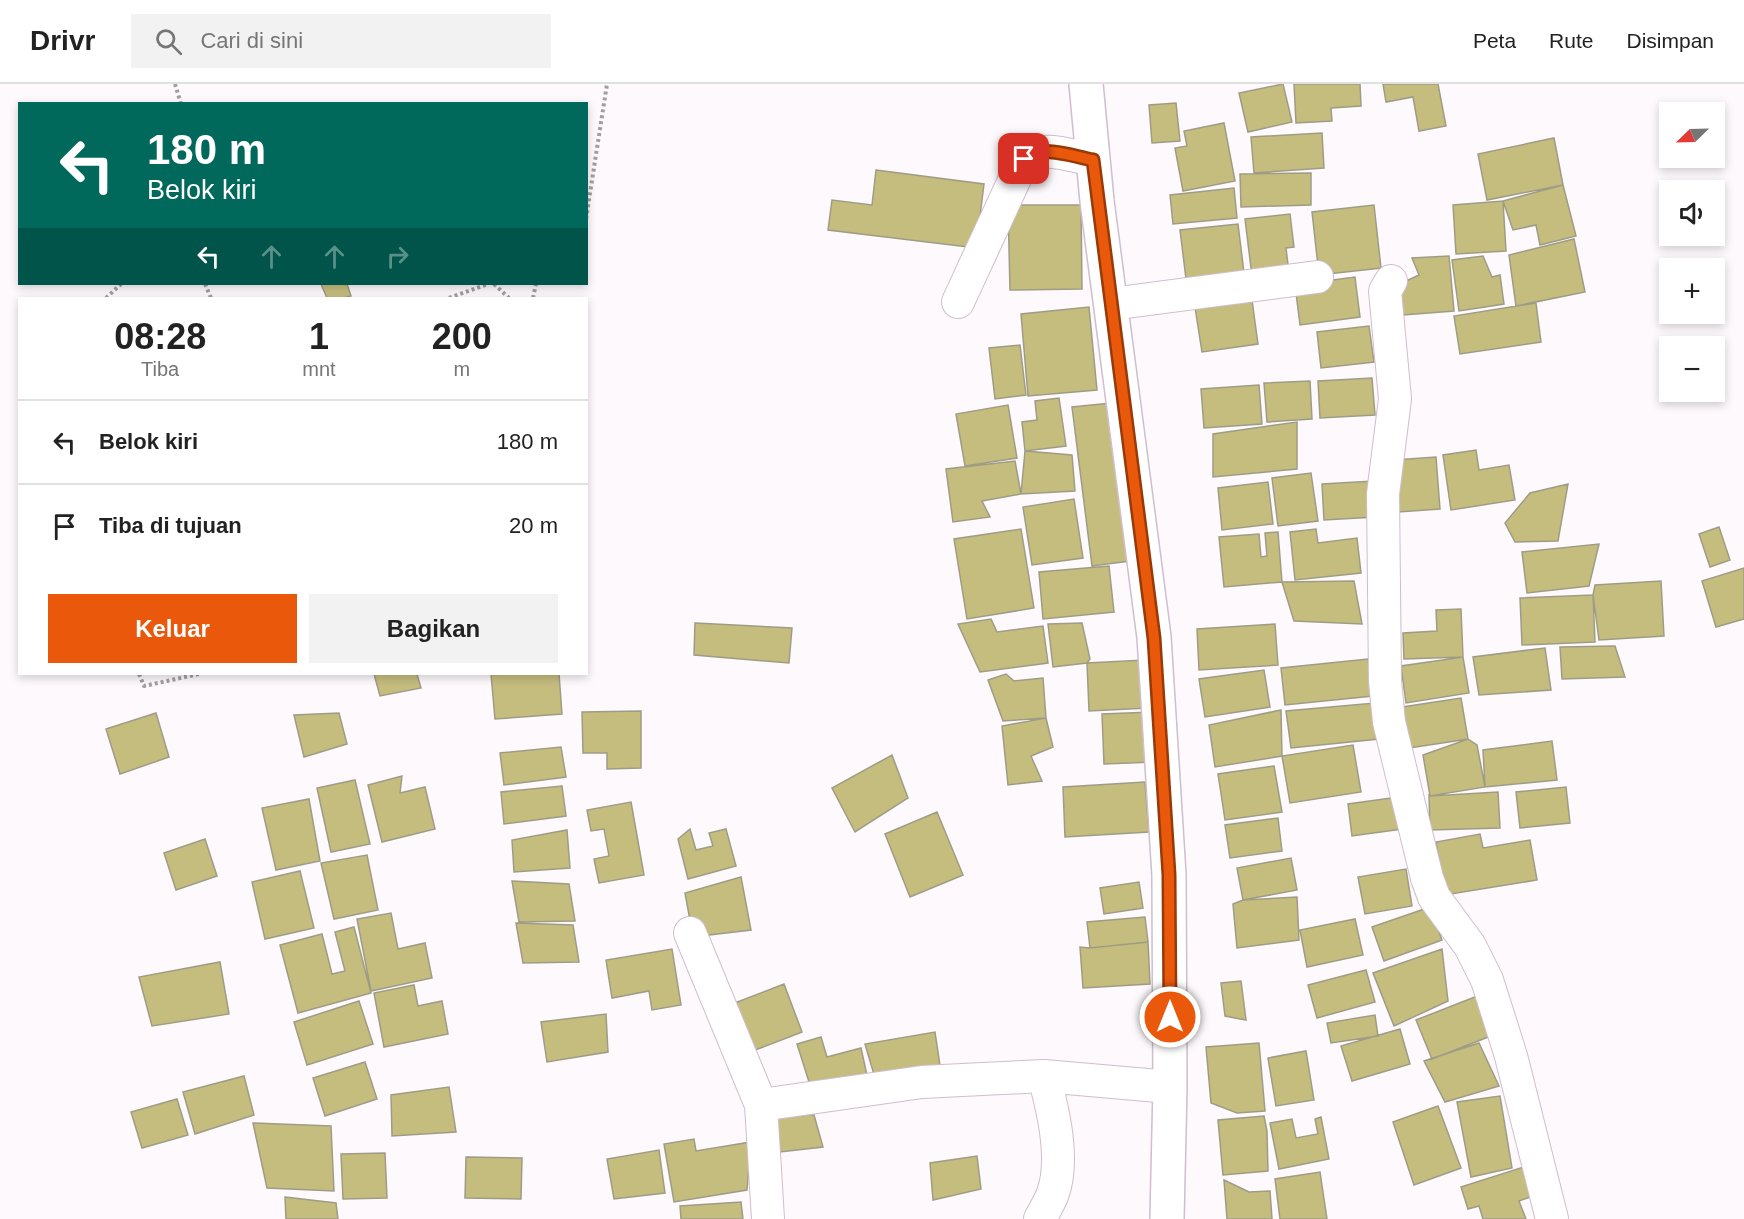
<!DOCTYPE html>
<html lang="id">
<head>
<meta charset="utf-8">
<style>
	:root { --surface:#fff; --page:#f2f2f2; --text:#222; --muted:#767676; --line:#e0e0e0; --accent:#ea580c }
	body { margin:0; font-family:Helvetica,sans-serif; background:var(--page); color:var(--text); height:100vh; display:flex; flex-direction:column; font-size:22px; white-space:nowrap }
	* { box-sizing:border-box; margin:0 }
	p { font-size:20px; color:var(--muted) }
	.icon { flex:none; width:33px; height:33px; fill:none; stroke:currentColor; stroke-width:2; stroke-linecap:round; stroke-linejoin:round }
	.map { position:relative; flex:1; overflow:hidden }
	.panel { position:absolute; left:18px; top:213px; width:570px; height:378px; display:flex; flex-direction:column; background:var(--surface); border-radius:0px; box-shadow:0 3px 9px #0003 }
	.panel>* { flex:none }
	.guide { position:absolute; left:18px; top:18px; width:570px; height:183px; border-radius:0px; box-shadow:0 3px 9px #0003; background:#00695c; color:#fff; overflow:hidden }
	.needle { width:39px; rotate:247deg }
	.tools { position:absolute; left:1659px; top:18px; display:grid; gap:12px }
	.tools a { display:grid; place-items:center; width:66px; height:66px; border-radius:0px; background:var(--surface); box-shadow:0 3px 9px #0003; font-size:30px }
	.pin { position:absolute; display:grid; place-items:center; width:51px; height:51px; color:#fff; margin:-26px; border-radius:12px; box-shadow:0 3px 9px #0006 }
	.me { position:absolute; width:66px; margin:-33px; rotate:0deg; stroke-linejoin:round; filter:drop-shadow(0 0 4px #0008) }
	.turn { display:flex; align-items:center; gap:21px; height:126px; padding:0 30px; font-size:27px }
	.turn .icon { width:78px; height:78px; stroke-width:2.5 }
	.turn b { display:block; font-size:42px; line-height:51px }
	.lanes { display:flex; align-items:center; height:57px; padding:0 30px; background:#0003; justify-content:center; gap:30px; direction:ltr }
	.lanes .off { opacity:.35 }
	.eta { display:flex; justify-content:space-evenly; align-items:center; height:102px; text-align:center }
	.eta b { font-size:36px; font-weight:700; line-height:42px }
	.action { display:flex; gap:12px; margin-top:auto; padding:12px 30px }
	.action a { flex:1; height:69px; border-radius:0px; background:var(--accent); color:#fff; font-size:24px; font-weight:700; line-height:69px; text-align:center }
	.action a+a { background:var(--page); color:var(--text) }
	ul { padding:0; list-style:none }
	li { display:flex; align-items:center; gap:18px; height:84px; padding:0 30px; border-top:2px solid var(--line) }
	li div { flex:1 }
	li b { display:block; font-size:22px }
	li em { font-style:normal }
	header { display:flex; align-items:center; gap:36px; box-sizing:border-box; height:84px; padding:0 30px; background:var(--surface); border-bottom:2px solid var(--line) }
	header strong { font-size:28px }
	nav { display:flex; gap:33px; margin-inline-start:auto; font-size:21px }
	.search { width:420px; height:54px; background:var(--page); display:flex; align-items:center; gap:15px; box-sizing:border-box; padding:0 21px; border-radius:0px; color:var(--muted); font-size:22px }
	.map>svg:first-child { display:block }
	.building { fill:#c5bd7e; stroke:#9f9c86; stroke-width:1.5 }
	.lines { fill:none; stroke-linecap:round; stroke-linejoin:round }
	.street-casing { stroke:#d0bdce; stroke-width:34 }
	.primary-casing { stroke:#d0bdce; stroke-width:36 }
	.path { stroke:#a39ea2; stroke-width:4; stroke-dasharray:3 3; stroke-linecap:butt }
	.street { stroke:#fff; stroke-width:32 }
	.primary { stroke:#fff; stroke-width:33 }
	.route-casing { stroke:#983908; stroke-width:15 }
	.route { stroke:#ea580c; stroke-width:10 }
</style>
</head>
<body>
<header>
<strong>Drivr</strong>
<div class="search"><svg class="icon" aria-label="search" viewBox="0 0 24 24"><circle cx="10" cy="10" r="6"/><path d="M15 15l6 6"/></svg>Cari di sini</div>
<nav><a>Peta</a><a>Rute</a><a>Disimpan</a></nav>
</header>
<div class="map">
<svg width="1744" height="1135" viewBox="0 0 1744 1135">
	<rect width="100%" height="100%" fill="#fdf9fc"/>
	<path class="building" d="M1283,0l9,38 -44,10 -9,-39z
		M1294,0h66l1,22 -30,2 1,13 -36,2z
		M1383,0h55l8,42 -27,5 -6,-34 -27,5z
		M1176,19l4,38 -28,2 -3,-38z
		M1224,39l11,58 -52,10 -8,-43 12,-2 -3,-15z
		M1322,49l2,35 -70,5 -3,-36z
		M1554,54l9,47 -76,15 -9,-46z
		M876,86l108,14 -8,64 -148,-18 4,-30 40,5z
		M1311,89v32l-70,2 -1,-33z
		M1563,101l13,51 -36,9 -4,-20 -23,5 -10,-29z
		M1234,104l3,30 -64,6 -3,-29z
		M1503,117l3,50 -50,3 -3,-49z
		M1008,121h73l1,84 -72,1z
		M1374,121l7,63 -62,7 -7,-63z
		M1290,130l4,33 -8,1 3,25 -37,3 -7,-57z
		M1238,140l7,57 -58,6 -7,-57z
		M1574,155l11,53 -69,14 -7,-51z
		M1449,172l5,55 -51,4 -12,-27 28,-13 -7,-17z
		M1483,172l9,21 8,-2 4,29 -45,7 -7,-51z
		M1355,193l5,40 -60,8 -5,-40z
		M321,200h26l4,12 -8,2h-16z
		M1251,209l7,51 -56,8 -8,-51z
		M1536,219l5,39 -81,12 -6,-38z
		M1089,223l8,83 -69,6 -7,-82z
		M1369,242l5,36 -53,6 -4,-36z
		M1020,261l6,50 -31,4 -6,-51z
		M1372,294l3,37 -55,3 -2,-37z
		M1310,297l2,38 -45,3 -3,-39z
		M1259,301l3,39 -58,4 -3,-39z
		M1059,314l7,48 -41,5 -3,-29 15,-2 -2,-19z
		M1111,319l19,158 -38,5 -20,-159z
		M1008,321l9,53 -52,8 -9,-52z
		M1297,338v47l-84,8v-43z
		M1476,366l3,20 30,-5 6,35 -64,10 -8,-55z
		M1025,367l47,4 3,36 -54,3z
		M1436,373l4,52 -42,3 -4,-52z
		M1015,377l6,33 -39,7 8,16 -37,5 -7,-53z
		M1311,389l7,48 -40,5 -6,-48z
		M1374,397l2,36 -52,3 -2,-36z
		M1268,398l5,42 -51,6 -4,-42z
		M1568,400l-10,57 -43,1 -10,-19 25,-30z
		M1074,415l9,59 -51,7 -9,-58z
		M1719,443l11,33 -20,7 -11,-33z
		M1021,445l13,79 -67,11 -13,-80z
		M1316,445l2,14 39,-5 4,35 -66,7 -5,-48z
		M1278,448l4,50 -58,5 -5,-50 40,-3 2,23 6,-1 -2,-23z
		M1599,460l-10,42 -62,7 -5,-41z
		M1109,482l5,46 -71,7 -4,-47z
		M1744,484v51l-28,8 -14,-46z
		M1354,497l8,43 -68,-3 -12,-39z
		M1661,497l3,55 -65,4 -6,-45 2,-10z
		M1593,511l2,47 -73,3 -2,-47z
		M1461,525l2,48 -59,2 -1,-26 34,-2 -1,-21z
		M991,535l6,13 46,-6 5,37 -68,9 -22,-48z
		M695,539l97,5 -3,35 -95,-8z
		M1082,539l8,36 -3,4 -34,4 -5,-43z
		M1275,540l3,41 -79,5 -2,-41z
		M1615,562l10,31 -63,2 -2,-32z
		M1545,564l6,42 -72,5 -6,-38z
		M1463,573l6,36 -63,10 -5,-37z
		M1368,575l5,37 -88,9 -4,-37z
		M1145,576l3,48 -59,3 -2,-48z
		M1264,586l6,37 -65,10 -6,-38z
		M374,590h43l4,14 -41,8z
		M491,590h68l3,40 -67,5z
		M1006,590l8,7 29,-3 3,40 -43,3 -15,-41z
		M1461,614l7,41 -65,10 -7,-41z
		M1375,619l4,36 -88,9 -5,-37z
		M1281,626l1,46 -67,11 -6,-42z
		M641,627v57l-34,1v-16h-24l-1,-41z
		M1152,628l2,50 -50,2 -2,-50z
		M156,629l13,44 -49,17 -14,-45z
		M339,629l8,31 -43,13 -10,-42z
		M1046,634l7,29 -22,9 11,25 -34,4 -6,-59z
		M1468,655l9,6 8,42 -55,9 -7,-41z
		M1552,657l5,39 -72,7 -2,-37z
		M1353,661l8,47 -71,11 -8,-47z
		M561,663l5,30 -62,8 -4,-32z
		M892,671l16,43 -53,34 -23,-44z
		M1274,682l8,46 -57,8 -7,-46z
		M402,692l-2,17 25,-6 10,42 -53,13 -14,-57z
		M355,696l15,64 -39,8 -14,-64z
		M1145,698l4,50 -84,5 -2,-50z
		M562,702l4,30 -62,8 -3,-32z
		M1566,703l4,36 -50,5 -4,-36z
		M1498,708l2,36 -70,2 -1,-36 1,2z
		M1398,713l4,32 -50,7 -4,-32z
		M309,715l11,62 -44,9 -14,-62z
		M631,718l13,73 -45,8 -5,-24 15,-3 -5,-27 -13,2 -4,-21z
		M937,728l26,63 -53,22 -25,-63z
		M1278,734l4,33 -52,7 -5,-33z
		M690,745l6,21 17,-4 -4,-13 17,-4 10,37 -48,13 -10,-40z
		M567,746l3,38 -56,4 -2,-32z
		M1480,750l3,14 47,-8 7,40 -92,15 -9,-53z
		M205,755l12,37 -41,14 -12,-37z
		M367,771l11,55 -44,9 -13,-56z
		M1291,774l6,32 -54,10 -6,-32z
		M1406,785l6,37 -47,8 -7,-37z
		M300,787l14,57 -49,11 -13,-57z
		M741,793l10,53 -58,7 -8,-44z
		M512,797l57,3 6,37 -56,1z
		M1139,798l4,26 -39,6 -4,-26z
		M1297,813l2,43 -62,8 -4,-44 10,-4z
		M1430,823l12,33 -58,21 -12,-34z
		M391,829l7,36 27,-6 7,35 -61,13 -14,-72z
		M1145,833l3,25 -58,6 -3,-26z
		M1355,835l8,36 -56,12 -7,-37z
		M516,839l57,2 6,37 -56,1z
		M354,843l17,66 -73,20 -18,-68 42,-11 10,40 13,-3 -10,-39z
		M1148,858l2,42 -67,4 -3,-41 10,1z
		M672,865l9,56 -29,5 -3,-19 -37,7 -6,-38z
		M1442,865l6,52 -54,25 -21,-53z
		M220,878l9,52 -77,12 -13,-49z
		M1366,886l9,32 -58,16 -9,-33z
		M1241,897l5,39 -21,-4 -4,-33z
		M784,900l18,48 -57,22 -18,-48z
		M414,901l4,21 24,-5 6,33 -64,13 -10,-54z
		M1485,909l16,39 -69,27 -16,-39z
		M359,917l14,43 -66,21 -13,-43z
		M606,930l2,38 -61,10 -6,-40z
		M1375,931l3,21 -47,7 -4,-20z
		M1400,945l10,35 -58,17 -11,-35z
		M935,948l7,47 -64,9 -13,-44z
		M821,953l6,20 34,-9 9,41 -53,18 -20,-63z
		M1259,959l6,68 -28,2 -26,-10 -5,-56z
		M1479,959l20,43 -54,16 -21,-41z
		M1306,967l8,49 -38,6 -8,-48z
		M365,978l12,37 -52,17 -12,-38z
		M244,992l10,39 -59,19 -12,-42z
		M449,1003l7,45 -64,4 -1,-41z
		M1500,1012l12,72 -41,9 -14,-75z
		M177,1015l11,36 -46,13 -11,-36z
		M1438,1022l23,62 -47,17 -21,-63z
		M763,1026l51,5 9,32 -52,6z
		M1264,1032l3,15 1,40 -45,4 -5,-55z
		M1321,1033l8,42 -50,10 -9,-46 22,-4 4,19 22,-4 -3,-15z
		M253,1039l78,3 3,65 -67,-3z
		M694,1055l2,12 55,-9 -4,48 -73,12 -10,-58z
		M659,1066l6,43 -51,6 -7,-40z
		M385,1069l2,45 -44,1 -2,-45z
		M977,1072l4,33 -48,11 -3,-37z
		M466,1073l56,1 -1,41 -56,-1z
		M1533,1080l9,29 -23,8 7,18h-43l-4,-13 -11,3 -7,-22z
		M1320,1088l7,47h-47l-5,-40z
		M1224,1096l25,12 21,-1 2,28h-45z
		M285,1113l51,6 2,16h-52z
		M741,1118l2,17h-62l-1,-13z"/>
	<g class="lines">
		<g class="street-casing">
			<path id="street" d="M1391,197l-6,10 10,108 -12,95 2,187 4,41 38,156 7,19 36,49 17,34 24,76 41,163
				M958,218l66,-143c18,-15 47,-3 69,1
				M1111,220l206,-27
				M690,849l71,172
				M768,1135l-7,-114 161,-23 122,-6 126,11
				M1040,1135c4,-8 10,-17 13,-26 12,-34 0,-83 -9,-117"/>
		</g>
		<g class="primary-casing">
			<path id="primary" d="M1086,0l11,117 57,436 15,238 1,212 -3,132"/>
		</g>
		<path class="path" d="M175,0l6,20
			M586,135l21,-135
			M205,200l6,14
			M494,200l15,14
			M106,214l15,-14
			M449,214l39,-14
			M533,214l3,-14
			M139,590l5,12 55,-12"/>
		<use href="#street" class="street"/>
		<use href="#primary" class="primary"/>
	</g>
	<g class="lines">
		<g class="route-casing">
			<path id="route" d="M1024,75c19,-15 47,-3 69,1l61,478 15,237 1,142"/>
		</g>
		<use href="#route" class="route"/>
	</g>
</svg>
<div class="tools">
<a><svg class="needle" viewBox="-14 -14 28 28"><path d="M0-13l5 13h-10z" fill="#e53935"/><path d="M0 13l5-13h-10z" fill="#767676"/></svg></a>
<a><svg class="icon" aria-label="sound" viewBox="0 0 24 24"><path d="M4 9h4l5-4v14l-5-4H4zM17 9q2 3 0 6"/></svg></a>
<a>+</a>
<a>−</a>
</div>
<div class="pin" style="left:1024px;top:75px;background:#d93025"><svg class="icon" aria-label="arrive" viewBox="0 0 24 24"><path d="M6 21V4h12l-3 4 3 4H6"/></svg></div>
<svg class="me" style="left:1170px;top:933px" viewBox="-20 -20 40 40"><circle r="17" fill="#ea580c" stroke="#fff" stroke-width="3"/><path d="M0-11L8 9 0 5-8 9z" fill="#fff"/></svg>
<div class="guide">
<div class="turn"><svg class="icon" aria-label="left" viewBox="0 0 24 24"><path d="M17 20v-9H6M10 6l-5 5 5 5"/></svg><div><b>180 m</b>Belok kiri</div></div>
<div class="lanes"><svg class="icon" aria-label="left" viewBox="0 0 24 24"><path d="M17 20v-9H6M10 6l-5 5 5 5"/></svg><svg class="icon off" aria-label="ahead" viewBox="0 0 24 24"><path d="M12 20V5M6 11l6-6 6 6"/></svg><svg class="icon off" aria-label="ahead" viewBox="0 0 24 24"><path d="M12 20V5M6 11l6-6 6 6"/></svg><svg class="icon off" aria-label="right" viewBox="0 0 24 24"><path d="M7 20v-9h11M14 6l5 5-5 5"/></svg></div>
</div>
<section class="panel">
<div class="eta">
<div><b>08:28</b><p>Tiba</p></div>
<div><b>1</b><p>mnt</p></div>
<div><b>200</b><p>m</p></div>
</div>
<ul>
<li><svg class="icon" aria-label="left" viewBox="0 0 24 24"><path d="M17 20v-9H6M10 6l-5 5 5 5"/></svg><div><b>Belok kiri</b></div><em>180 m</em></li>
<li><svg class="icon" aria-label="arrive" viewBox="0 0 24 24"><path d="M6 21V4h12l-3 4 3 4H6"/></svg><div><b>Tiba di tujuan</b></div><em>20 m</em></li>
</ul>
<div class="action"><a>Keluar</a><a>Bagikan</a></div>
</section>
</div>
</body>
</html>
